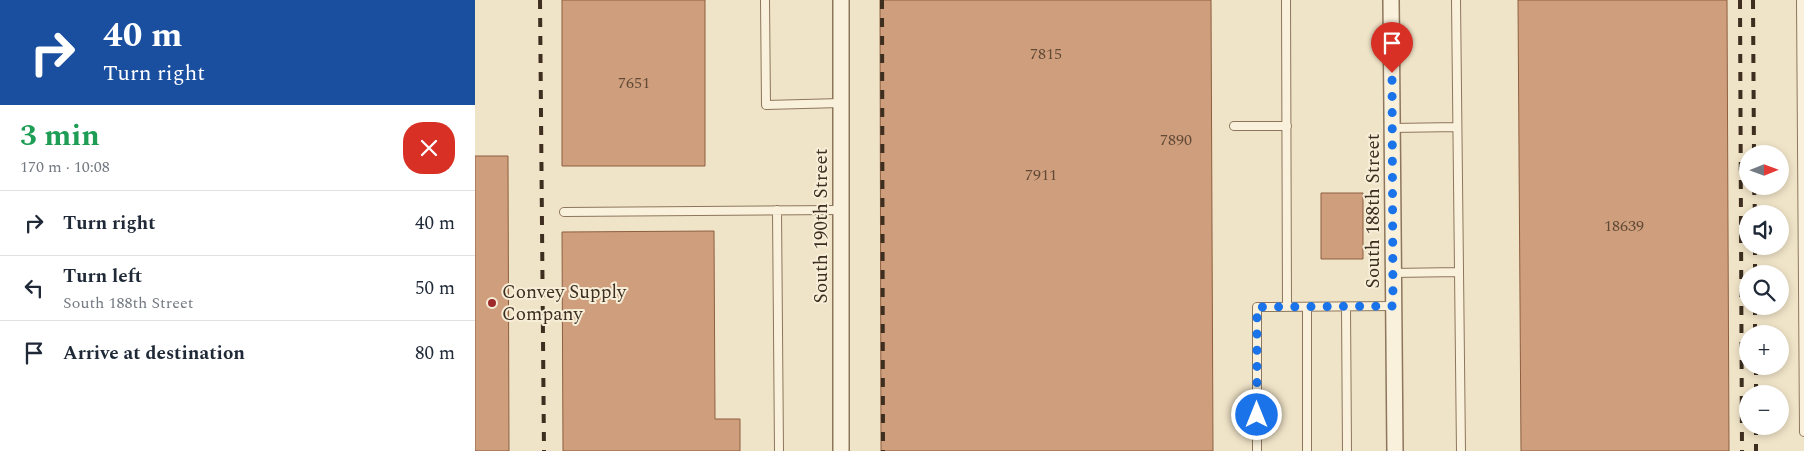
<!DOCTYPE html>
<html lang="en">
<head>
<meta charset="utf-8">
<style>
	:root { --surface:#fff; --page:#f2f2f3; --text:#1f2937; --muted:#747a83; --line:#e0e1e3 }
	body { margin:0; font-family:Spectral,serif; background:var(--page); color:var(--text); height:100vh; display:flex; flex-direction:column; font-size:19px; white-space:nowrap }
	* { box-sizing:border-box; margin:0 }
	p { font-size:16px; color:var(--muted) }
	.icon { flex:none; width:28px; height:28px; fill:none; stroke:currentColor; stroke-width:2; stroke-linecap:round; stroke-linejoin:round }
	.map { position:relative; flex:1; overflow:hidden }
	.panel { display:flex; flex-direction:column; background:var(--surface); width:475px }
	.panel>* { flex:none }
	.banner { background:#1a4fa0; color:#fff; overflow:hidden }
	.needle { width:32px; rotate:89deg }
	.tools { position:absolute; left:1264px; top:145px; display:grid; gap:10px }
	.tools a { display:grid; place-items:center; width:50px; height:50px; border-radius:50%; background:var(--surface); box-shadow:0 2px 8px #0003; font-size:25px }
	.pin { position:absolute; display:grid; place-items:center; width:42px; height:42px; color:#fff; margin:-51px -21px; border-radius:50% 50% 50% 0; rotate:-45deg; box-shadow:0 0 5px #0007 }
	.pin .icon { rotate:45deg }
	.me { position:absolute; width:55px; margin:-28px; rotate:0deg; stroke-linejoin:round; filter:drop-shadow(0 0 4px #0008) }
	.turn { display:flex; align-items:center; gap:18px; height:105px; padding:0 20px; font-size:22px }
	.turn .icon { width:65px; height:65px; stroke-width:2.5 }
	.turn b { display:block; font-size:35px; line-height:42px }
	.round { display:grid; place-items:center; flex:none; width:52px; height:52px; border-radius:20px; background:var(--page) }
	.head { display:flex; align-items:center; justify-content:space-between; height:85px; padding:0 20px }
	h1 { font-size:30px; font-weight:700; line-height:38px; color:#1e9e55 }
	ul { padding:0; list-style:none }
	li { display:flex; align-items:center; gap:15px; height:65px; padding:0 20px; border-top:1px solid var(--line) }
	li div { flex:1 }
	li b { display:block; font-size:19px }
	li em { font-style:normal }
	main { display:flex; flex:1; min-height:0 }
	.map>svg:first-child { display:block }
	.building { fill:#cf9f7d; stroke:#8d5f41 }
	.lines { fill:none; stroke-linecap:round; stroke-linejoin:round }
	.lane-casing { stroke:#8d765c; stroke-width:10 }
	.street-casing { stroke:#8d765c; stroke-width:18 }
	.lane { stroke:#faf1dc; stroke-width:8 }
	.street { stroke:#faf1dc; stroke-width:15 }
	.rail { stroke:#3d2e20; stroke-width:4; stroke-dasharray:9 9; stroke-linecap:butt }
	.route { stroke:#1a73e8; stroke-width:9; stroke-dasharray:0 16.2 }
	.poi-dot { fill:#9e2a2b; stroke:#f7eed8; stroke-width:2 }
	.labels { text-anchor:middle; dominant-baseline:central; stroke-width:4; stroke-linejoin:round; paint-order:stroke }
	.number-label { font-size:16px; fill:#624a37 }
	.street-label { font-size:19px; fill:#3d2e20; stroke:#f7eed8 }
	.poi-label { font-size:19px; fill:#3d2e20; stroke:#f7eed8; text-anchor:start }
</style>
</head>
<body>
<main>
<section class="panel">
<div class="banner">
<div class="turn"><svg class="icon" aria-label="right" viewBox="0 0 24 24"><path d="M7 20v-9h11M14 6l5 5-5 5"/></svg><div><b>40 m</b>Turn right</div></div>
</div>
<div class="head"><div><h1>3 min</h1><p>170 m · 10:08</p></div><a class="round" style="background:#d93025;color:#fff"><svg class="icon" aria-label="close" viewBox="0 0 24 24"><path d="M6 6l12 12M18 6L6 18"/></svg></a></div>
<ul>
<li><svg class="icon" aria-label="right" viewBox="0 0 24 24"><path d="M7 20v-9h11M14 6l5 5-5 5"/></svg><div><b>Turn right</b></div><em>40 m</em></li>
<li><svg class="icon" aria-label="left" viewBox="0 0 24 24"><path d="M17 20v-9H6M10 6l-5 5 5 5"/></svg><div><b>Turn left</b><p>South 188th Street</p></div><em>50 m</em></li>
<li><svg class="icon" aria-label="arrive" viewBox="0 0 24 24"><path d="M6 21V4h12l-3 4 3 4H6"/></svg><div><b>Arrive at destination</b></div><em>80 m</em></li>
</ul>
</section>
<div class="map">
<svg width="1329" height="451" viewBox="0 0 1329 451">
	<rect width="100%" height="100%" fill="#f0e4c8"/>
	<path class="building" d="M87,0h143v166h-143z
		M405,0h331l2,451h-332z
		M1043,0h209l2,451h-208z
		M0,156h33l1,295h-34z
		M846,193h42v66h-42z
		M239,231l1,188h25v32h-177l-1,-219z"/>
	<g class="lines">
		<g class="lane-casing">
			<path id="lane" d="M290,0l1,105 75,-2
				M811,0l1,307
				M981,0l5,451
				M1326,0l3,432
				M759,126h53
				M917,128l65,-1
				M302,210l2,241
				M89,212l277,-2
				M918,273l66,-1
				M832,307v144
				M871,307l1,144
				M782,451v-144l137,-1"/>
		</g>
		<g class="street-casing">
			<path id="street" d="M366,0v451
				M916,0l4,451"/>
		</g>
		<use href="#lane" class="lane"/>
		<use href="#street" class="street"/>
		<path class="rail" d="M65,0l4,451
			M407,0l1,451
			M1265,0l2,451
			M1278,0l1,154
			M1279,186l1,28
			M1280,246v28
			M1280,306v28
			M1281,366v28
			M1281,426v25"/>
	</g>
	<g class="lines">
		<path class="route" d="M782,415v-108l136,-1 -1,-233"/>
	</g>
	<circle class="poi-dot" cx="17" cy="303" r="5"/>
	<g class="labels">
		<g class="number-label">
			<text x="571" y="54">7815</text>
			<text x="159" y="83">7651</text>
			<text x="701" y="140">7890</text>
			<text x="566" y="175">7911</text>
			<text x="1149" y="226">18639</text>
		</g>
		<g class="street-label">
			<text transform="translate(898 211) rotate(-90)">South 188th Street</text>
			<text transform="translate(346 226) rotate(-90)">South 190th Street</text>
		</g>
		<g class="poi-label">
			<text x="27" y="292">Convey Supply<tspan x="27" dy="22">Company</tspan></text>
		</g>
	</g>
</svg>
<div class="tools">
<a><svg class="needle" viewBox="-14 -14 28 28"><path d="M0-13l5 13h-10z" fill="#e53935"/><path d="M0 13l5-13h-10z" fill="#747a83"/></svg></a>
<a><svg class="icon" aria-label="sound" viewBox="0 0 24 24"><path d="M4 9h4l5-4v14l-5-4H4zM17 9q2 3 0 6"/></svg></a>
<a><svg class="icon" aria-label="search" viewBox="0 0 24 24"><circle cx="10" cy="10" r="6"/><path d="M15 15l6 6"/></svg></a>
<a>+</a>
<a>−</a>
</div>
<div class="pin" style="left:917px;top:73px;background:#d93025"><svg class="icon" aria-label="arrive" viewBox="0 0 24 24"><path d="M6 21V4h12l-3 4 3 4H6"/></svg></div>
<svg class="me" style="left:782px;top:415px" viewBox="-20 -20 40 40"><circle r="17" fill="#1a73e8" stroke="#fff" stroke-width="3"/><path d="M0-11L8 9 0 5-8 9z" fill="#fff"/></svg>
</div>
</main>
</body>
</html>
